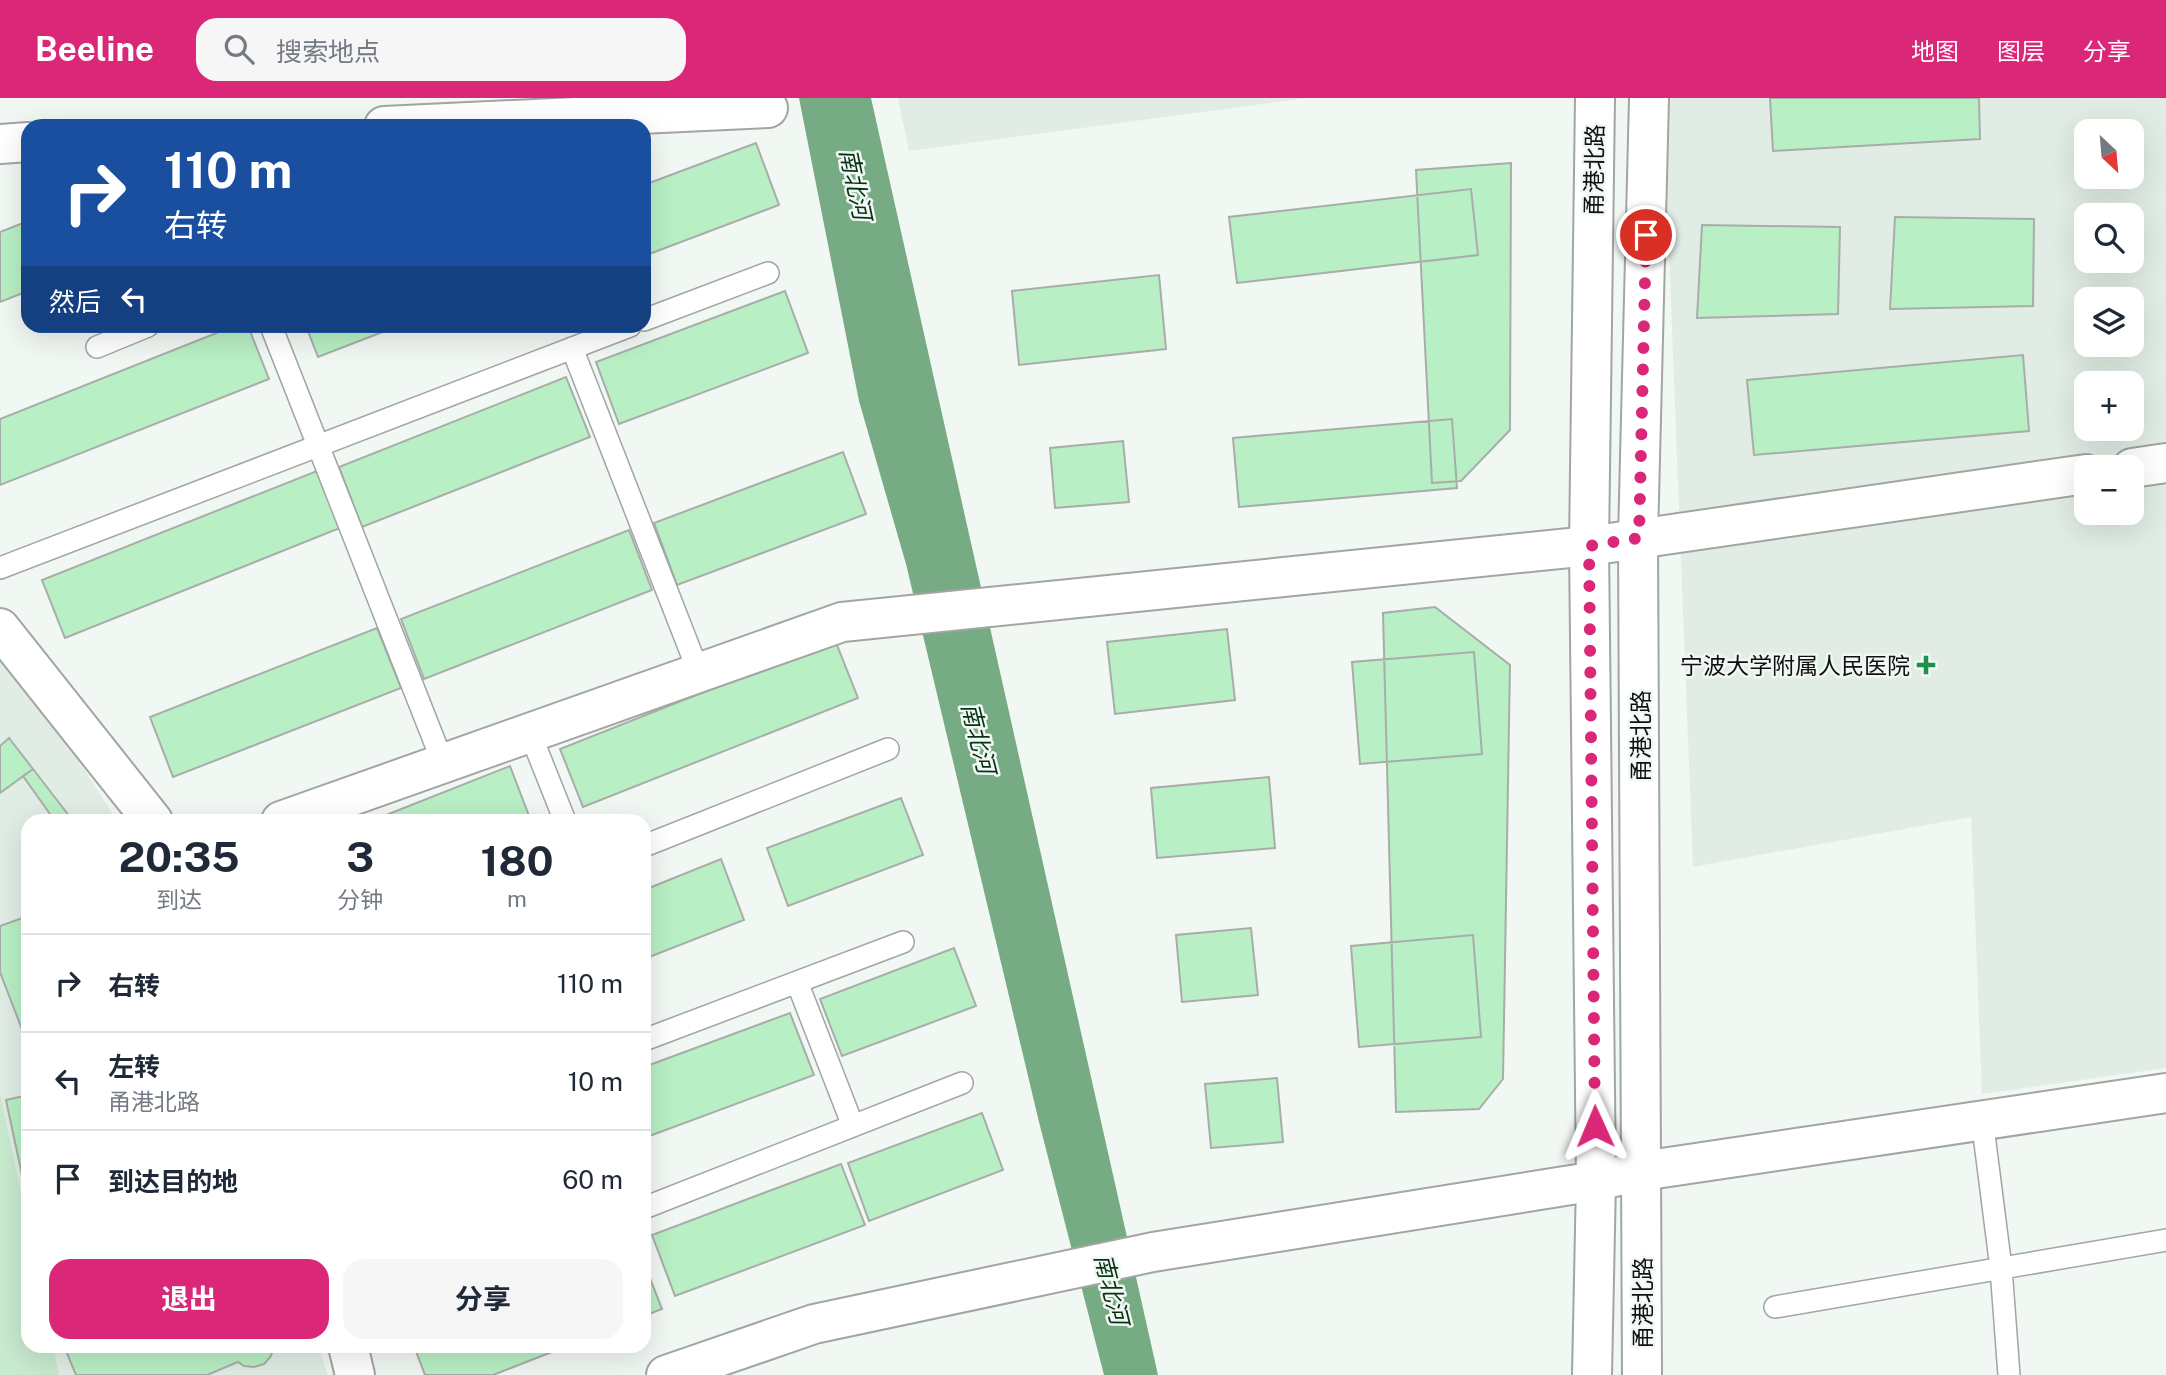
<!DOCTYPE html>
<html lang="zh">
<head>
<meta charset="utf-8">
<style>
	:root { --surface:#fff; --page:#f6f6f7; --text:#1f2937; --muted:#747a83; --line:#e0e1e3; --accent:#db2777 }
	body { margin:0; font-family:"Public Sans","Noto Sans SC",sans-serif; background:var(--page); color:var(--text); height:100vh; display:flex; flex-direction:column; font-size:26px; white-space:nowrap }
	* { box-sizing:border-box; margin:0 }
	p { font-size:23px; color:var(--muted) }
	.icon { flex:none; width:38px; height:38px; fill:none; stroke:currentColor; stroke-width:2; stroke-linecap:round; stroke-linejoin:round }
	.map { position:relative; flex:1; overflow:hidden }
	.sheet { position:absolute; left:21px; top:716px; width:630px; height:539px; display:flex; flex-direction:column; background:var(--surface); border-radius:21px; box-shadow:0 7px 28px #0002 }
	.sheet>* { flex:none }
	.hud { position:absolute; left:21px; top:21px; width:630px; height:214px; border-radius:21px; box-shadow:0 7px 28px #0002; background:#1a4fa0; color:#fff; overflow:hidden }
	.needle { width:46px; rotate:154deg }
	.fabs { position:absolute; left:2074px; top:21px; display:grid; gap:14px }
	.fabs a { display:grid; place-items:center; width:70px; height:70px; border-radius:14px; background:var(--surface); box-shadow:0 7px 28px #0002; font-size:35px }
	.pin { position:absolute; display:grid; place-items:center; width:60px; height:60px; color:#fff; margin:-30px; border:4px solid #fff; border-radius:50%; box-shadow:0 2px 7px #0007 }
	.me { position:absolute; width:77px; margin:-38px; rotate:359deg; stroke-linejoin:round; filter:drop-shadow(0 0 5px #0008) }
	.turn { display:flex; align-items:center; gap:24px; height:147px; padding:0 28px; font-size:32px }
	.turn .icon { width:91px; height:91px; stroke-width:2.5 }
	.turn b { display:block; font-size:49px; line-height:60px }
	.then { display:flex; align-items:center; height:66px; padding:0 28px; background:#0003; gap:14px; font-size:26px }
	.eta { display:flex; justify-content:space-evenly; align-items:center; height:119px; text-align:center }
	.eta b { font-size:42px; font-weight:700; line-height:49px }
	.action { display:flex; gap:14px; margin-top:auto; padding:14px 28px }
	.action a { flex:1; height:80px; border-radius:21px; background:var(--accent); color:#fff; font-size:28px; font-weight:700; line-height:80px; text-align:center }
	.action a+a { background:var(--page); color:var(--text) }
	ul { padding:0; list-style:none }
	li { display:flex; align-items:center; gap:21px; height:98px; padding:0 28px; border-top:2px solid var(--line) }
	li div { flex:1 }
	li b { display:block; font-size:26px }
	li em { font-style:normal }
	header { display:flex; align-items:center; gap:42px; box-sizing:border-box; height:98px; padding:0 35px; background:var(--accent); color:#fff }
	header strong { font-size:33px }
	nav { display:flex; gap:38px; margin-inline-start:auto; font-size:24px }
	.search { width:490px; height:63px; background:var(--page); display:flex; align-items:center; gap:18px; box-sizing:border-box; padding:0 24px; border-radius:21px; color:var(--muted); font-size:26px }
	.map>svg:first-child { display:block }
	.built { fill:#e1ede4; fill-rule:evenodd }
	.green { fill:#c8eacf }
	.water { fill:#76ab83 }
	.building { fill:#b8efc4; stroke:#a8ada9; stroke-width:2 }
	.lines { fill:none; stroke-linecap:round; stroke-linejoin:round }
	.lane-casing { stroke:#a1a6a2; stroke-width:24 }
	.street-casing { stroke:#a1a6a2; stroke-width:42 }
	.secondary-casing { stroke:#a1a6a2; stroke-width:42 }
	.lane { stroke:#fff; stroke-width:21 }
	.street { stroke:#fff; stroke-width:38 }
	.secondary { stroke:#fff; stroke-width:38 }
	.route { stroke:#db2777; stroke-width:12; stroke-dasharray:0 21.6 }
	.poi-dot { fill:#1d914c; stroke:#f1f7f2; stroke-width:2.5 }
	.labels { text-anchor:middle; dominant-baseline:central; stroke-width:5; stroke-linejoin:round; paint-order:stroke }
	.street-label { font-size:23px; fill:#0f1110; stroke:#f1f7f2 }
	.poi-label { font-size:23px; fill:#0f1110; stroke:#f1f7f2; text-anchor:end }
	.water-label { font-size:24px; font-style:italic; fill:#073217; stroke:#f1f7f2 }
</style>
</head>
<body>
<header>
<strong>Beeline</strong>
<div class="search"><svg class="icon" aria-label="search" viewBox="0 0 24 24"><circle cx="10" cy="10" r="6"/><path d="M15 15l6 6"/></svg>搜索地点</div>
<nav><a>地图</a><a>图层</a><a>分享</a></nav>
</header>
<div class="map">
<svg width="2166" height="1277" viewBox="0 0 2166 1277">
	<rect width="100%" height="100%" fill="#f1f7f2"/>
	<path class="built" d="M898,0h409l-398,53z
		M1663,0h503v970l-184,26 -11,-277 -278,50zM2086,33h46v46h-46zM2086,117h46v46h-46zM2086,201h46v46h-46zM2086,285h46v46h-46zM2086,369h46v46h-46z
		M0,548l34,43 83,132h-89v525h290l10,29h-328z"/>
	<path class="green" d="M0,996l28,132v120h25l6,29h-59z"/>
	<path class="water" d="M799,0h72l287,1277h-54l-65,-253 -133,-558 -47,-163z"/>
	<path class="building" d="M1770,0h209l1,41 -207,12z
		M756,45l23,62 -135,51v-71z
		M1511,65l-1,267 -49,51 -29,2 -16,-313z
		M1471,91l7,66 -241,28 -8,-66z
		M1895,119l139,2 -1,87 -143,3z
		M28,123v70l-28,11v-70z
		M1702,127l138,2 -2,87 -141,4z
		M1159,177l7,74 -147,16 -7,-74z
		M785,193l23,62 -189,71 -23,-62z
		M234,228h14l21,53 -269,106v-66z
		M306,228h92l-80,31z
		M2023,257l6,76 -275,24 -7,-75z
		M566,279l24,60 -228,90 -23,-60z
		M1452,321l5,69 -218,19 -6,-69z
		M1123,343l6,61 -74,6 -5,-60z
		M843,354l23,62 -189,71 -23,-62z
		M317,373l23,57 -275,110 -23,-58z
		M629,432l23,60 -228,89 -23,-60z
		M1435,509l75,58 -7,414 -24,30 -83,3 -13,-499z
		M377,530l24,60 -228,89 -23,-60z
		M1227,531l8,71 -120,14 -8,-72z
		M835,542l23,58 -275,109 -23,-58z
		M1474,554l8,102 -122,10 -8,-102z
		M9,640l24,31 -33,24v-47z
		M510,668l21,55h-160z
		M33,671l40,52h-18l-32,-45z
		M1269,679l6,71 -118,10 -6,-70z
		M901,700l22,57 -135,51 -21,-58z
		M721,761l23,61 -100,39v-69z
		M28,818v129l-28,-73v-46z
		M1251,830l7,67 -76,7 -6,-67z
		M1473,837l8,102 -122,10 -8,-101z
		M954,850l22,58 -134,50 -22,-57z
		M790,915l24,62 -170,63v-71z
		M1277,980l6,64 -72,6 -6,-64z
		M28,997v79l-6,1 -16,-75z
		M982,1015l21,57 -134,51 -21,-58z
		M841,1066l24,61 -190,71 -23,-61z
		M644,1165l18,46 -18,7z
		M64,1248h210l-3,10 -7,8 -10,3 -10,-1 -6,-4 -31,13h-131z
		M414,1248h153l-74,29h-68z"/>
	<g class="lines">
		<g class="lane-casing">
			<path id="lane" d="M644,222l124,-47
				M271,228l172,437
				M97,249l51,-21
				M572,250l127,325
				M0,470l630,-242
				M530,635l35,88
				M644,748l244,-97
				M797,884l56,144
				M644,942l259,-98
				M1982,1021l19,149 8,107
				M644,1110l318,-125
				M1775,1209l391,-67"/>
		</g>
		<g class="street-casing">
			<path id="street" d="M384,28l384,-18
				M0,46l28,-2
				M2132,370l34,-5
				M0,530l153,193
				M281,723l561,-199 747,-76 497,-72
				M348,1248l7,29
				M666,1277l148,-51 339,-72 443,-71 46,-10 524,-78"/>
		</g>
		<g class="secondary-casing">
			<path id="secondary" d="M1592,1277l4,-194 -7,-635 6,-448
				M1642,1277l-4,-837 11,-440"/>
		</g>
		<use href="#lane" class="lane"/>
		<use href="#street" class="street"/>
		<use href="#secondary" class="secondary"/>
	</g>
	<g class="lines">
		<path class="route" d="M1595,1028l-6,-580 50,-8 7,-303"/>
	</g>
	<path class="poi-dot" d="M1922.5 556.5h7v7h7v7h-7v7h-7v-7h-7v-7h7z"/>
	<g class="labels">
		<g class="street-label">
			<text transform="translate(1594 72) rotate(-89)">甬港北路</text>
			<text transform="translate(1640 638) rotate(-90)">甬港北路</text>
			<text transform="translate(1642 1205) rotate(-90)">甬港北路</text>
		</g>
		<g class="poi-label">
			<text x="1910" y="567">宁波大学附属人民医院</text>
		</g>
		<g class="water-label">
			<text transform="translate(856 86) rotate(78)">南北河</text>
			<text transform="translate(979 640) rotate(76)">南北河</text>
			<text transform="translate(1112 1191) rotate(76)">南北河</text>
		</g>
	</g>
</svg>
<div class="fabs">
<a><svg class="needle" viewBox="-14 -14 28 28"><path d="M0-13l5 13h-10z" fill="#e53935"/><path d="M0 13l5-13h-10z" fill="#747a83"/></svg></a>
<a><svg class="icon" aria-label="search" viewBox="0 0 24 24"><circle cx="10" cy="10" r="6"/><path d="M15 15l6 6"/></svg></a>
<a><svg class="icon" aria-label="layers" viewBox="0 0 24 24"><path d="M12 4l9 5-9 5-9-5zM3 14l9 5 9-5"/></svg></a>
<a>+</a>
<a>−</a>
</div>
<div class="pin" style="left:1646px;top:137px;background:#d93025"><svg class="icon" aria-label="arrive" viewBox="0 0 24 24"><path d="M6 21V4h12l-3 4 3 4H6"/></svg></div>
<svg class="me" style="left:1595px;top:1028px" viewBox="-20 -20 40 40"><path d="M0-17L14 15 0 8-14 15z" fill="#db2777" stroke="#fff" stroke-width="4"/></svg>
<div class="hud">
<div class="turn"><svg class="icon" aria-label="right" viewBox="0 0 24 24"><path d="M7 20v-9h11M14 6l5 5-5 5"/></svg><div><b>110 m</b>右转</div></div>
<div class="then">然后<svg class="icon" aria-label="left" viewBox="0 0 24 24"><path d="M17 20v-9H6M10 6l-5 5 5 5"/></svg></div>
</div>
<section class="sheet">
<div class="eta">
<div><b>20:35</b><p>到达</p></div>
<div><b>3</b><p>分钟</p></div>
<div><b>180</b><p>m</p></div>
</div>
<ul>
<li><svg class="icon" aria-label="right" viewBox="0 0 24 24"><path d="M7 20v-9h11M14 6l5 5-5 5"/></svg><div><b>右转</b></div><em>110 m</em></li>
<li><svg class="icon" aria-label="left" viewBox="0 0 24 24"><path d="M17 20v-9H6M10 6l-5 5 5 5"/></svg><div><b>左转</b><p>甬港北路</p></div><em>10 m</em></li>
<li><svg class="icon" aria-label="arrive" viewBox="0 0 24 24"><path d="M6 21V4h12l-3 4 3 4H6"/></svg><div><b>到达目的地</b></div><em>60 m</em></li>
</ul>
<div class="action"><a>退出</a><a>分享</a></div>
</section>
</div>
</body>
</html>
